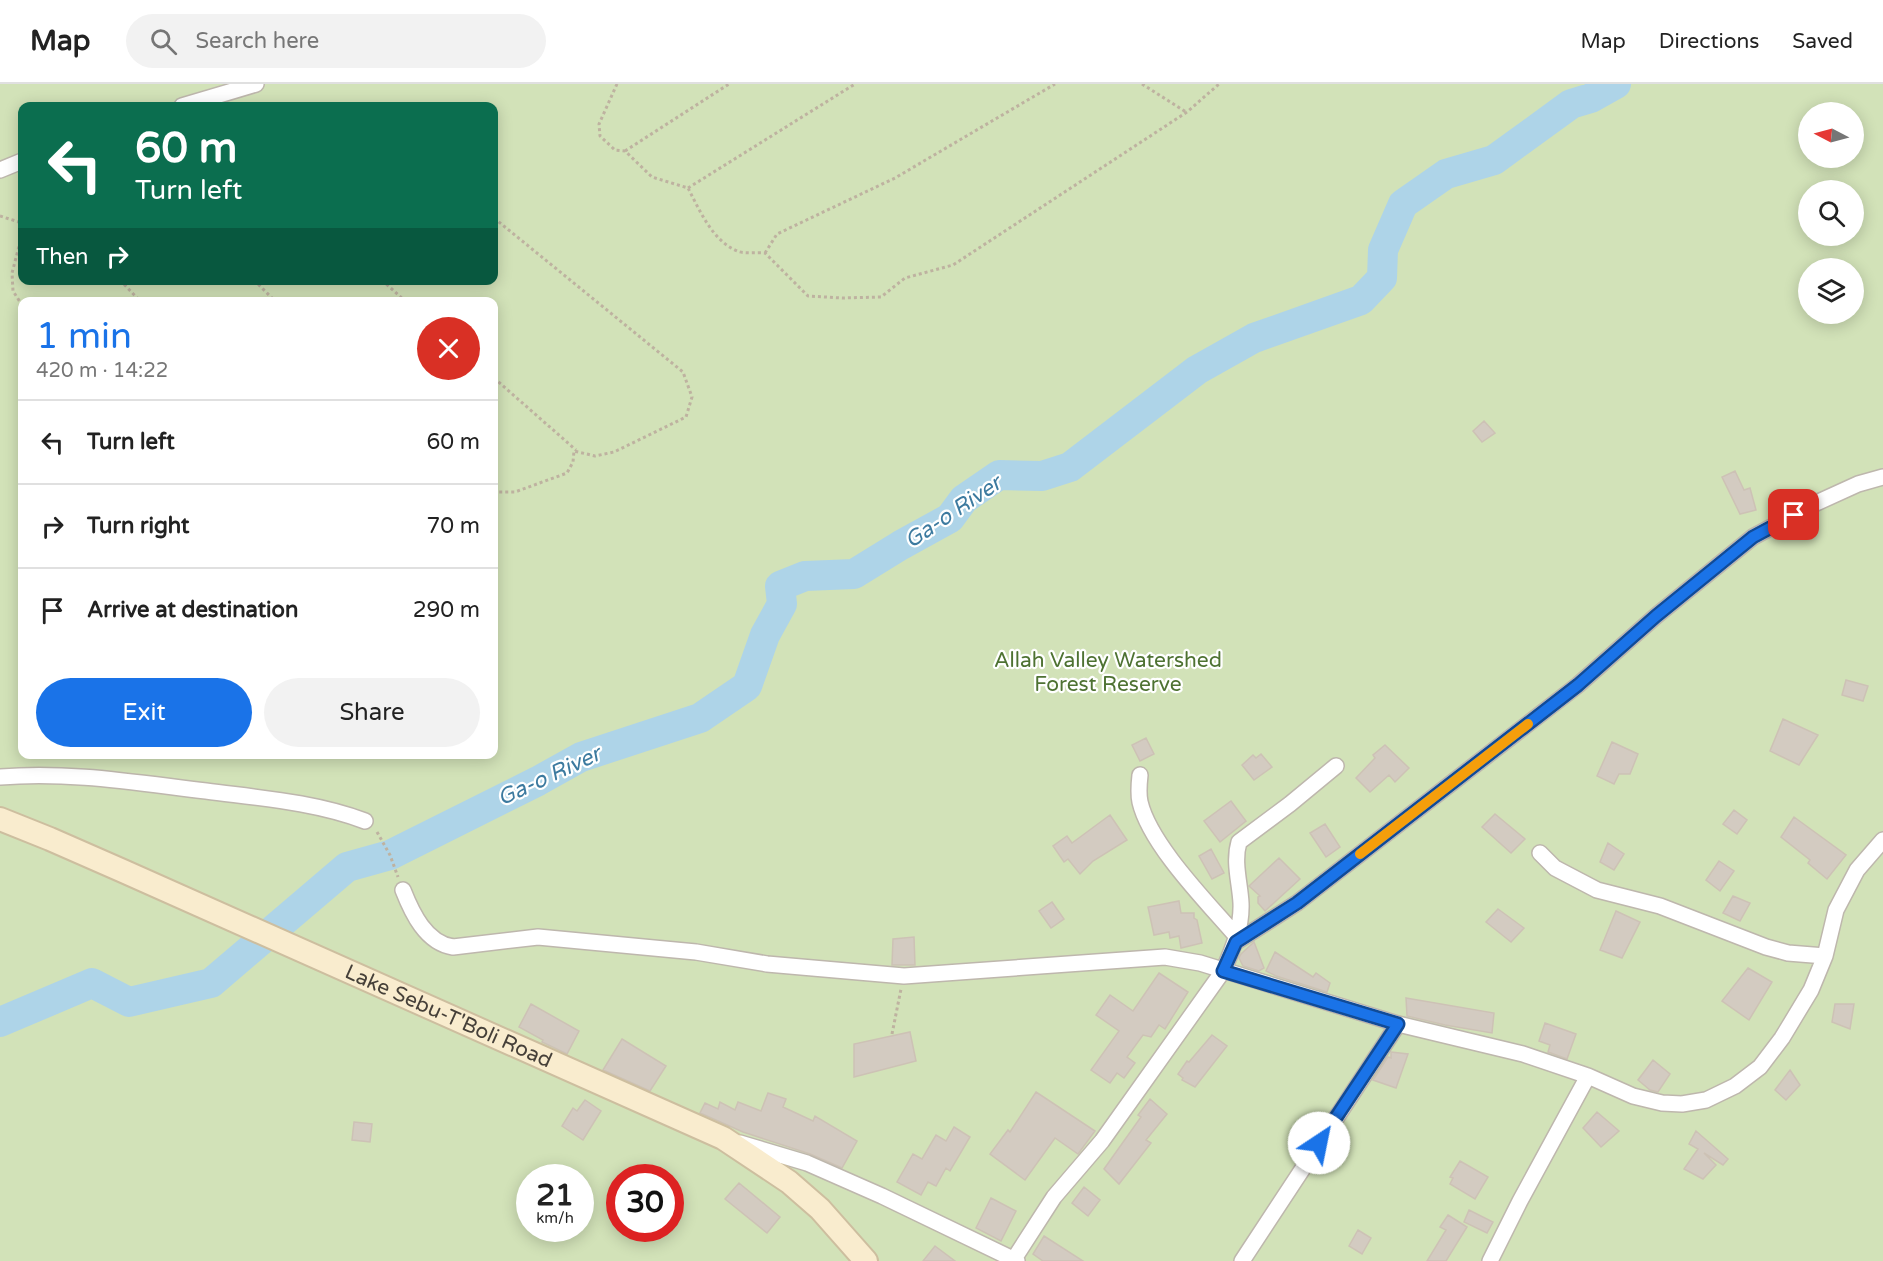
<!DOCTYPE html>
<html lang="en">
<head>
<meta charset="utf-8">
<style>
	:root { --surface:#fff; --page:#f2f2f2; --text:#222; --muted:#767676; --line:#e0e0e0; --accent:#1a73e8 }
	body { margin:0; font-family:"Varela Round",sans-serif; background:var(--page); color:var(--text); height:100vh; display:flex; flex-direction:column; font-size:22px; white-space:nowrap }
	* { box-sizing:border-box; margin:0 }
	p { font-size:20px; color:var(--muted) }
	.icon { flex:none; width:33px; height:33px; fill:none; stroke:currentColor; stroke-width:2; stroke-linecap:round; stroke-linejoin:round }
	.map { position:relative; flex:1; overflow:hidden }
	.panel { position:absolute; left:18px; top:213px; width:480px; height:462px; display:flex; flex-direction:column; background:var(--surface); border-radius:12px; box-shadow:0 3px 15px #0003 }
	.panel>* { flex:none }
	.top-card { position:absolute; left:18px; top:18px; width:480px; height:183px; border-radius:12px; box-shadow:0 3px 15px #0003; background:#0b6e4f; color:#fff; overflow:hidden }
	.needle { width:39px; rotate:276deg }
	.fabs { position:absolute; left:1798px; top:18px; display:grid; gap:12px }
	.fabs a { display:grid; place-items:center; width:66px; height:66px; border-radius:50%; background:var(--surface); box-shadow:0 3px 15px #0003; font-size:30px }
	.speed { position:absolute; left:516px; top:1080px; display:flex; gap:12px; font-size:30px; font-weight:700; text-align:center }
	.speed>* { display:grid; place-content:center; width:78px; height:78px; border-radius:50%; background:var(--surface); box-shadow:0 3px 15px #0003; line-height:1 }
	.speed small { font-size:15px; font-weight:400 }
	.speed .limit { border:9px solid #d22; background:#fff; color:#111 }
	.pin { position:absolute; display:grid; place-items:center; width:51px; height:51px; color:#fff; margin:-26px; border-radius:12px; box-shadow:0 3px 9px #0006 }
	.me { position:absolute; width:66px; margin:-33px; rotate:34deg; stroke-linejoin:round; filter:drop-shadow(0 0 4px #0008) }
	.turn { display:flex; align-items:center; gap:21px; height:126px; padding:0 18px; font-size:27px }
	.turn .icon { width:78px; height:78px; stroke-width:2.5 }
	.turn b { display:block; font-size:42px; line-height:51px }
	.then { display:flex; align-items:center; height:57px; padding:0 18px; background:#0003; gap:12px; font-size:22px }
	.round { display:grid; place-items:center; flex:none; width:63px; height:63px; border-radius:32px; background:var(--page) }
	.summary { display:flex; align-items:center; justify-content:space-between; height:102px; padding:0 18px }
	h1 { font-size:36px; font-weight:600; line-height:45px; color:var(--accent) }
	.primary-button { display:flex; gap:12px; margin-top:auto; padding:12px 18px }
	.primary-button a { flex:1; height:69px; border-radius:36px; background:var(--accent); color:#fff; font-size:24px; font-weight:600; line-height:69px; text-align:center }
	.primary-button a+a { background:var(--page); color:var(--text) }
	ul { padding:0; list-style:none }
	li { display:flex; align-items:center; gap:18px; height:84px; padding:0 18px; border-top:2px solid var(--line) }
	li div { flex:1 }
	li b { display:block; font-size:22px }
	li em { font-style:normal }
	header { display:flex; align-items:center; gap:36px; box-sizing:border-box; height:84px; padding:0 30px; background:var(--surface); border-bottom:2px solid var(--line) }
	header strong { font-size:28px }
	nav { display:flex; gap:33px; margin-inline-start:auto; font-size:21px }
	.search { width:420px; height:54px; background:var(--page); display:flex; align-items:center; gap:15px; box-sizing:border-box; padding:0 21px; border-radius:33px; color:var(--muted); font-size:22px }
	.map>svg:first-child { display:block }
	.green { fill:#d2e2b8; fill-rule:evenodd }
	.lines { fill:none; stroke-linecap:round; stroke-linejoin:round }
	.river { stroke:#aed4e8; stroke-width:30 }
	.building { fill:#d3cbc1; stroke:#cdc2b5; stroke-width:1.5 }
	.minor-casing { stroke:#beb7ad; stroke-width:18 }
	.secondary-casing { stroke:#cdbe9f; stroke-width:26 }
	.path { stroke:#beb2a0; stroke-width:3; stroke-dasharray:3 3; stroke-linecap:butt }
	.minor { stroke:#fff; stroke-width:15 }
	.secondary { stroke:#f9ecce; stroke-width:22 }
	.route-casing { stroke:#114b97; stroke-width:15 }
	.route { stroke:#1a73e8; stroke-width:10 }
	.slow { stroke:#f59e0b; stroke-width:10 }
	.labels { text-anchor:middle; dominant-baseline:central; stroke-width:4.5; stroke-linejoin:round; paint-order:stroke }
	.park-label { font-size:21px; fill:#4e7232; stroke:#fff }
	.street-label { font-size:21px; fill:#464039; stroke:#fff }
	.water-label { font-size:22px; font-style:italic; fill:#3c7a9f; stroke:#fff }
</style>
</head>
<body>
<header>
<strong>Map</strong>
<div class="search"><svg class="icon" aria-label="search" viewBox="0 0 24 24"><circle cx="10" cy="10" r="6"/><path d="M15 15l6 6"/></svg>Search here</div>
<nav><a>Map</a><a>Directions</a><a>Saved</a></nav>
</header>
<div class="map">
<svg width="1883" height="1177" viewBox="0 0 1883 1177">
	<rect width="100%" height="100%" fill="#f3f0ea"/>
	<path class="green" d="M0,0h1883v1177h-1883zM22,22h472v174h-472zM1809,28h45v46h-45zM1809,106h45v46h-45zM1809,184h45v46h-45zM22,218h472v452h-472zM530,1094h50v50h-50zM620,1094h50v50h-50z"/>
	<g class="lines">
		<path class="river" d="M0,938l92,-39 37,19 82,-19 136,-116 43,-12 148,-74 43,-24 119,-39 47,-32 18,-51 17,-31 -2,-18 25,-10 49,-2 47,-29 49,-27 14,-19 35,-24 43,1 28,-9 127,-97 57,-32 107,-38 21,-22 1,-28 20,-46 43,-30 48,-14 77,-56 20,-6 25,-14"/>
	</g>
	<path class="building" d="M1484,337l11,12 -13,9 -9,-11z
		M1735,387l9,19 6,-2 6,22 -16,4 -18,-37z
		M1846,596l22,6 -5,15 -21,-6z
		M1783,635l35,16 -19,30 -29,-14z
		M1146,654l8,16 -14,7 -8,-16z
		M1612,658l26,12 -8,20h-11l-5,10 -17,-8z
		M1385,661l24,23 -14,14 -6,-7 -19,17 -14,-14 19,-20 -2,-3z
		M1261,670l11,13 -18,13 -12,-15 11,-10 3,3z
		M1231,717l15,20 -26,21 -16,-21z
		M1734,726l13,10 -10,14 -14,-10z
		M1495,730l30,25 -14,14 -29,-26z
		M1110,731l17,25 -34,21 -13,13 -12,-15 -4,3 -11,-16 14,-10 5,7z
		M1794,733l52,38 -19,24 -19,-16 2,-3 -29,-23z
		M1325,740l15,23 -14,10 -16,-24z
		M1608,759l16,11 -10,16 -14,-8z
		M1211,765l13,24 -12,6 -13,-23z
		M1279,774l21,21 -35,32 -7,-8v-6l2,-1 -11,-10z
		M1719,777l15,10 -14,20 -14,-11z
		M1733,812l17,7 -10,18 -17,-8z
		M1179,817l2,12h13v5l3,2 5,23 -21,5 -2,-12 -9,2 -1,-6 -15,3 -6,-28z
		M1052,818l12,17 -13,9 -12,-17z
		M1498,825l26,19 -13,14 -25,-20z
		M1616,827l24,11 -18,36 -22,-8z
		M914,853l1,28h-23l1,-26z
		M1254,858l10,26 -5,3 -16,-5 -4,-8 2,-4z
		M1275,868l38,25 3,-4 14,10 -3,9 -51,-16 -10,-5z
		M1748,884l24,14 -23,38 -27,-19z
		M1159,889l29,19 -23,37 -6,-4 -8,12 -8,-2 -16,22 8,6 -11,15 -7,-5 -7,10 -19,-13 28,-39 -23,-16 14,-20 23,16z
		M1406,914l88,15 -2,20 -47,-8 -38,-9z
		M531,920l48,27 -12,23 -25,-12 1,-2 -24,-13z
		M1835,920h19l-4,25 -18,-7z
		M1545,939l31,11 -9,25 -19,-7 2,-7 -11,-4z
		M910,948l6,29 -62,16v-33z
		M1212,951l15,11 -32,41 -13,-7 1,-2 -5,-4 9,-13 2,1z
		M622,955l44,27 -16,25 -47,-21z
		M1391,968l17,2 -12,34 -23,-8 15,-23 3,1z
		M1653,976l17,14 -12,18 -8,-2 -12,-10z
		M1790,986l10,15 -14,15 -11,-10z
		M1036,1008l59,39 -17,23 -23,-16 -30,42 -35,-26 18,-24 2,2z
		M768,1009l18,6 -3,8 30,14 2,-5 42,25 -15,27 -32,-14 -67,-22 -43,-19 5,-10 13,6 2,-7 15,8 3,-8 23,9z
		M1150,1015l17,15 -21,26 5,3 -32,41 -15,-15 37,-52 -3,-2z
		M585,1016l16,11 -18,29 -21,-14 11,-18 4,3z
		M1597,1028l22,19 -18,16 -18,-19z
		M354,1038l18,2 -2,18 -18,-2z
		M954,1043l16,10 -20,34 -4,-3 -10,18 -8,-4 -7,13 -24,-13 16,-28 9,5 14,-24 10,6z
		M1696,1047l32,28 -5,6 -19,-12 12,12 -13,14 -19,-10 14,-20 -9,-5z
		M1460,1077l28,16 -13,22 -25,-15 3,-6 -3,-1z
		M739,1099l41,34 -13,16 -42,-34z
		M1084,1103l16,13 -12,16 -16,-13z
		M991,1114l25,13 -15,30 -25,-13z
		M1469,1126l24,12 -6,11 -23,-11z
		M1448,1131l19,12 -21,34h-19l19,-31 -6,-3z
		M1358,1146l13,8 -9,16 -13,-8z
		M1044,1152l39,25h-40l-10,-7z
		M935,1162l20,15h-32z"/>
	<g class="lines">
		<g class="minor-casing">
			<path id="minor" d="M182,22l74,-22
				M0,86l22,-9
				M1140,691c-1,9 -2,18 0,27 10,43 68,101 97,135
				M0,693c69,-6 138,6 206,14 53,7 109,11 159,30
				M1540,769l15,15 42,22 63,16 106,41 22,6 37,3
				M403,806c9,23 23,53 50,57l85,-10 158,15 71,12 137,12 261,-19 35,6 198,61 125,30 65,22 45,20 29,7 20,1 24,-4 29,-14 25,-19 22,-29 29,-48 14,-34 11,-46 21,-40 26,-30
				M1236,858l61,-39 281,-218 78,-69 97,-79 61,-33 44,-20 25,-7
				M740,1059l67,20 75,33 135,65
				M1014,1175l40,-62 48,-56 121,-170c10,-22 19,-44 18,-68 -1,-20 -8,-41 -2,-61l51,-38 46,-38
				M1242,1177l156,-237
				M1490,1177l30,-60 68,-125"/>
		</g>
		<g class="secondary-casing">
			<g id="secondary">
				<path id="s1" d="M0,735l50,20 73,32 600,267 66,44 31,27 46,52"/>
			</g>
		</g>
		<path class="path" d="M617,0l-18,40 1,12 15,14 10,1 27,26 36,11c12,23 24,52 49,63 7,3 20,1 28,2l43,43 34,2 39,-1 24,-19 48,-13 234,-153 32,-28
			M1142,0l44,28
			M625,67l104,-67
			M688,104l167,-104
			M0,132l22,7
			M494,134l189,154 9,25 -6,20 -72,35 -19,4 -21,-5 -1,11 -6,11 -52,19h-21
			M22,151l-10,38 1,18 9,14
			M765,169l12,-19 118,-56 160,-94
			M120,196l21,22
			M254,196l22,22
			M382,196l24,22
			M494,294l82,72
			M377,748l13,23 8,22
			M892,950l9,-45"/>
		<use href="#minor" class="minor"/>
		<use href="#secondary" class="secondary"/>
	</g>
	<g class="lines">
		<g class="route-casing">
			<path id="route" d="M1319,1059l79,-119 -175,-53 13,-29 61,-39 281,-218 78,-69 97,-79 41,-22"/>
		</g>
		<use href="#route" class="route"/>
		<path class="slow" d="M1360,770l168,-130"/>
	</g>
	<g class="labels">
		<g class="park-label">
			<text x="1108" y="576">Allah Valley Watershed<tspan x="1108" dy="24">Forest Reserve</tspan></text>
		</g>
		<g class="street-label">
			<text stroke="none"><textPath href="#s1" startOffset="490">Lake Sebu-T'Boli Road</textPath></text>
		</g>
		<g class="water-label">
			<text transform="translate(953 428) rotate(-34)">Ga-o River</text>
			<text transform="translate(549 692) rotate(-25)">Ga-o River</text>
		</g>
	</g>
</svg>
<div class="fabs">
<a><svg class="needle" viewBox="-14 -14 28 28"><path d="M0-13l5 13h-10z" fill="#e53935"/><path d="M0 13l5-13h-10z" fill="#767676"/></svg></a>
<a><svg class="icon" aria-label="search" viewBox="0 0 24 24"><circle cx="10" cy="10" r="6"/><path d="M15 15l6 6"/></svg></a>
<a><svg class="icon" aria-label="layers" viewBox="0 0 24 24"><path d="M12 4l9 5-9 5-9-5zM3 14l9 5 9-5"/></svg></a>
</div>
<div class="speed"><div>21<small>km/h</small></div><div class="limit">30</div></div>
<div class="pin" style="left:1794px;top:431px;background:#d93025"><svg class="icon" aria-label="arrive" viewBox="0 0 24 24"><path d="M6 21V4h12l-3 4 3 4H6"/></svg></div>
<svg class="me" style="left:1319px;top:1059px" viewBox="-20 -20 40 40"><circle r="19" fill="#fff"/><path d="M0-13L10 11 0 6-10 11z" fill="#1a73e8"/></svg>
<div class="top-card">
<div class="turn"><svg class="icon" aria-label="left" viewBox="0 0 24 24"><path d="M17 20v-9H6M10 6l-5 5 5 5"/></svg><div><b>60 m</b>Turn left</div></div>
<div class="then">Then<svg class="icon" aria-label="right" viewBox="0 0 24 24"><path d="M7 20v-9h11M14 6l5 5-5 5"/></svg></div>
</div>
<section class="panel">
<div class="summary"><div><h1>1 min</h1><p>420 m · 14:22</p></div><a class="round" style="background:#d93025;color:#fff"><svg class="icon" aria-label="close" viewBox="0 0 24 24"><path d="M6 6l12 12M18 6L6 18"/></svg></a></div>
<ul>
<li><svg class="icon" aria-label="left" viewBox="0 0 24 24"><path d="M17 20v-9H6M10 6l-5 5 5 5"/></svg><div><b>Turn left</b></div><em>60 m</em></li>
<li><svg class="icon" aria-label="right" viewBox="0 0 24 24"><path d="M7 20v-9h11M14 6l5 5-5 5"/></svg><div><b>Turn right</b></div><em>70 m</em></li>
<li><svg class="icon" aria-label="arrive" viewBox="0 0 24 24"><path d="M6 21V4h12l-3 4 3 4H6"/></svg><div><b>Arrive at destination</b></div><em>290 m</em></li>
</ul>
<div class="primary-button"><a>Exit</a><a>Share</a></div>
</section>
</div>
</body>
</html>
